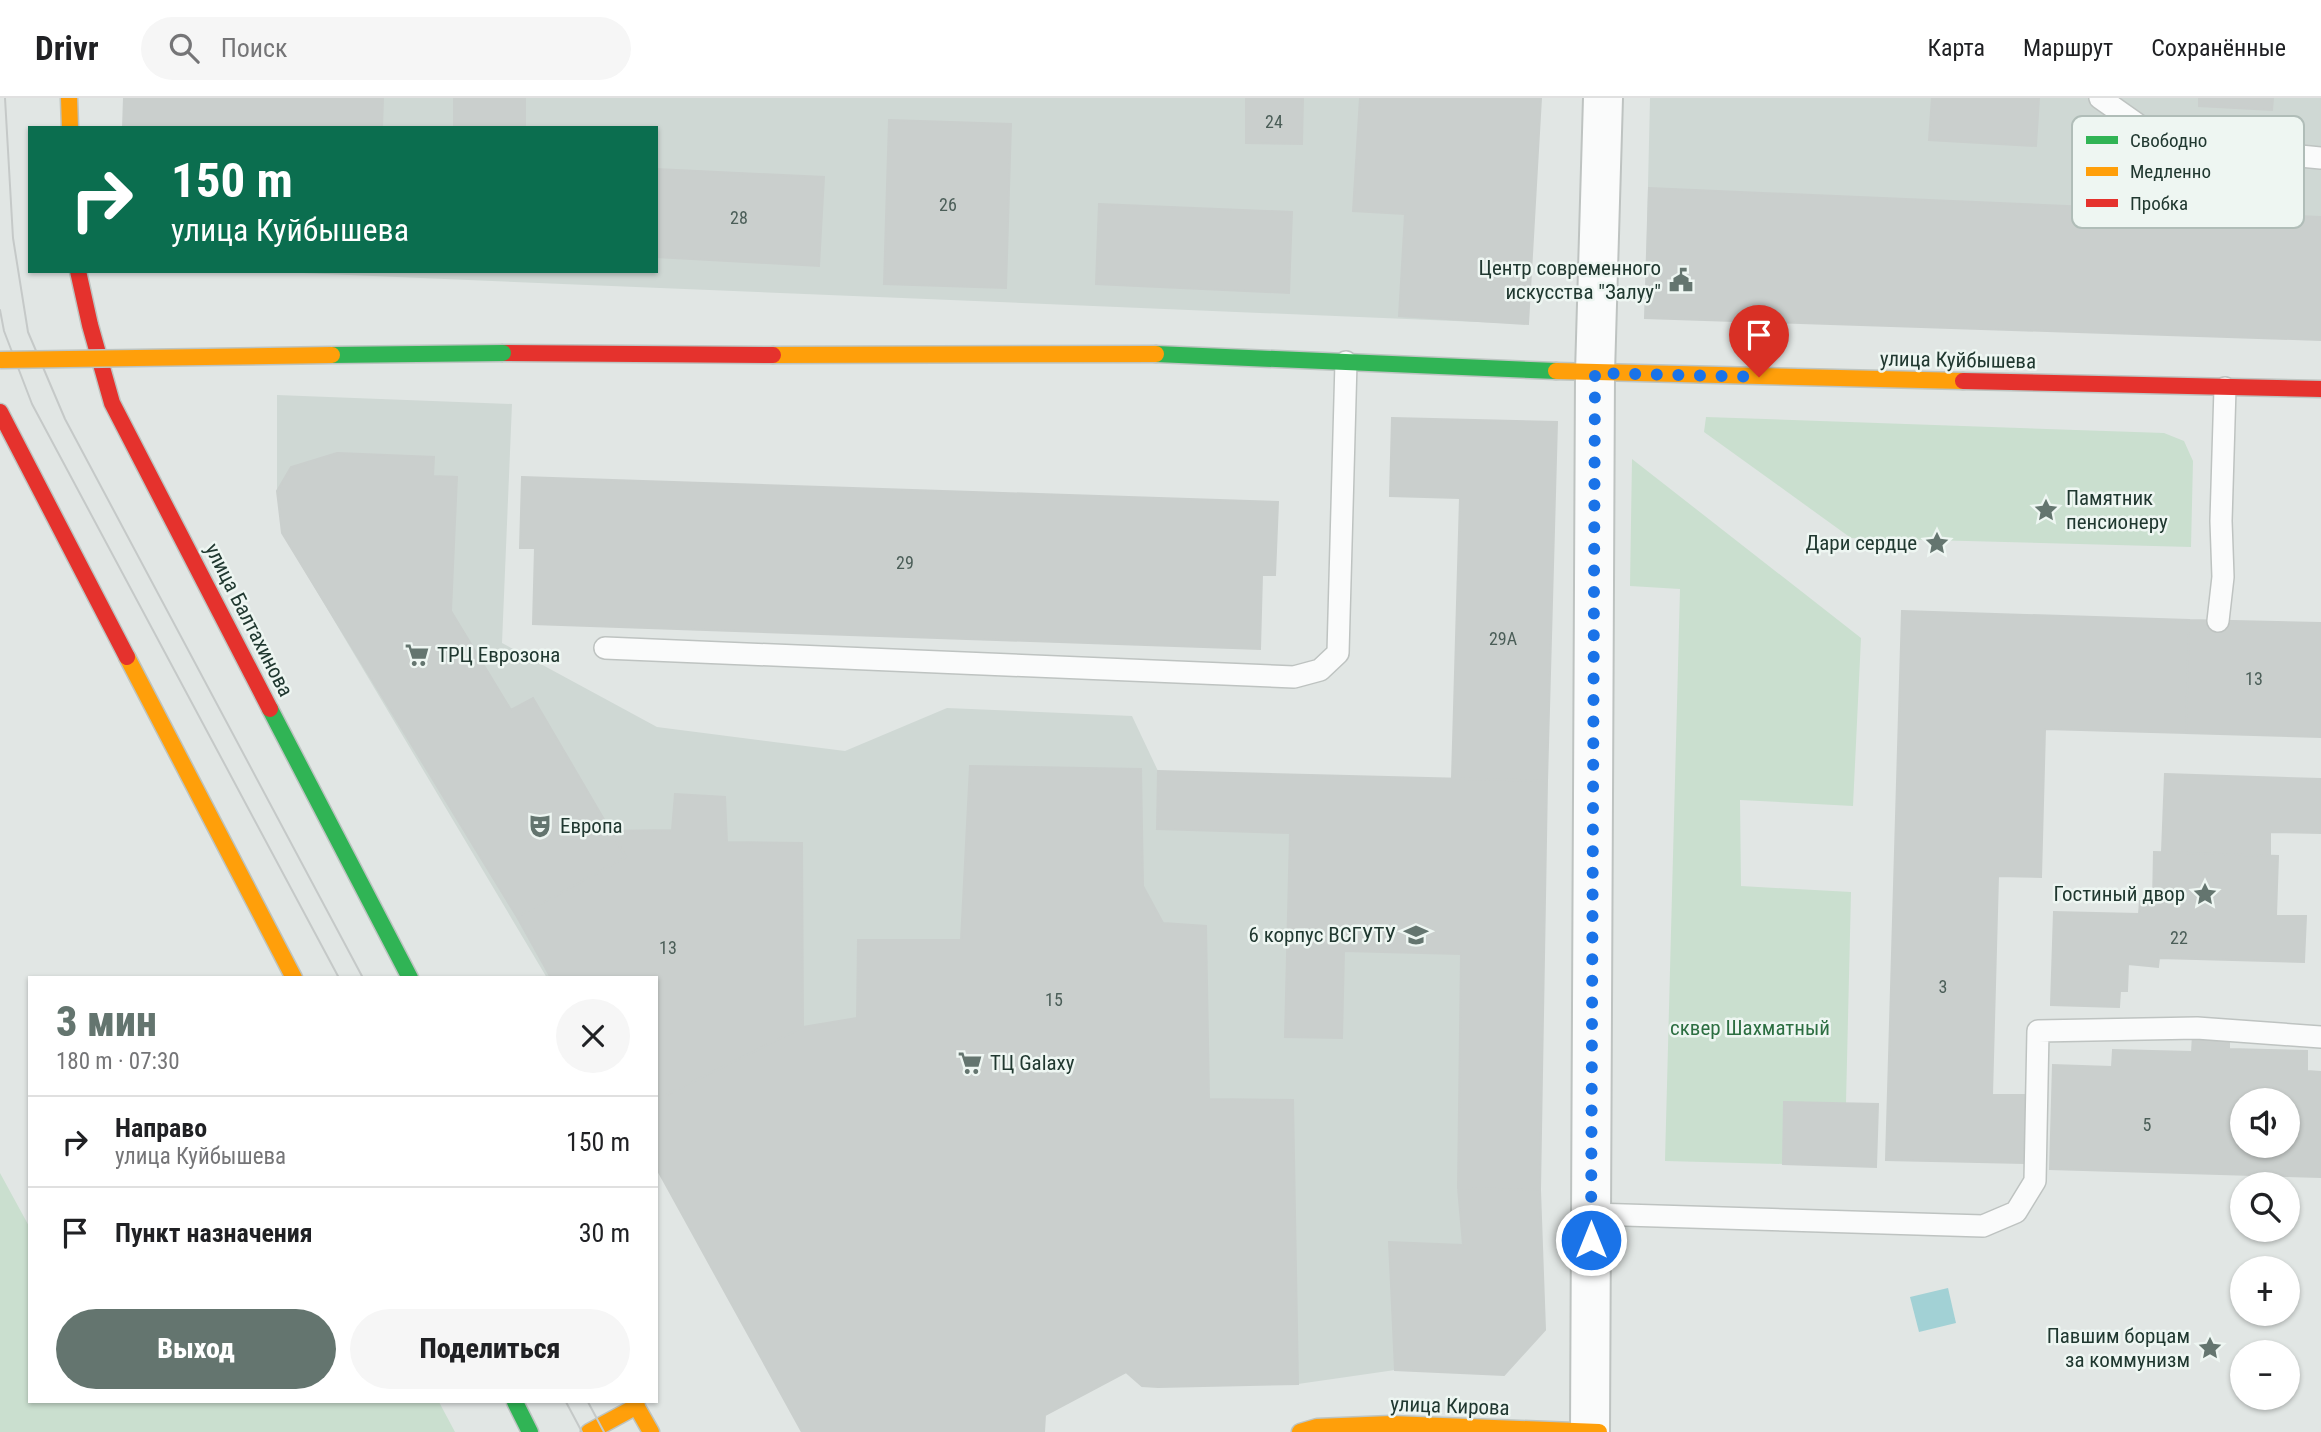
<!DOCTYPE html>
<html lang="ru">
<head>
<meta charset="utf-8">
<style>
	:root { --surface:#fff; --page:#f6f6f6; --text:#202124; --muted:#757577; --line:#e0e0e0; --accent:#64756f }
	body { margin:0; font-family:"Roboto Condensed",sans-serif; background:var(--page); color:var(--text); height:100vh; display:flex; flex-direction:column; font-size:26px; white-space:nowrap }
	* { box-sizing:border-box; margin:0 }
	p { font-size:23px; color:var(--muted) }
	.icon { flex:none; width:38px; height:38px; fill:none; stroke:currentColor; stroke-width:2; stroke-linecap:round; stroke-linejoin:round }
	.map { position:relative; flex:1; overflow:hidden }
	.panel { position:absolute; left:28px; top:878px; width:630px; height:427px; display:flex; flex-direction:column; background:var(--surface); border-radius:0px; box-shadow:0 2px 5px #0004 }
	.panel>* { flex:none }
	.guide { position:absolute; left:28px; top:28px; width:630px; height:147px; border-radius:0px; box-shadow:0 2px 5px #0004; background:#0b6e4f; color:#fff; overflow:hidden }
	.buttons { position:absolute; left:2230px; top:990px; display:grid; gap:14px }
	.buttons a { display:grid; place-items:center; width:70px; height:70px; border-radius:50%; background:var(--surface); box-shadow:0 2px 5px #0004; font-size:35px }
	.pin { position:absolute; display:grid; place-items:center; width:60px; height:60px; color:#fff; margin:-72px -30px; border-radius:50% 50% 50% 0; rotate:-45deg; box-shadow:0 0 7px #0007 }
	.pin .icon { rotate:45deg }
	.me { position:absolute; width:77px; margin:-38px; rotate:0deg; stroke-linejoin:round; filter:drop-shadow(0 0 5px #0008) }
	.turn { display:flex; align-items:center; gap:24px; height:147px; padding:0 28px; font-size:32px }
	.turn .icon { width:91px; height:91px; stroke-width:2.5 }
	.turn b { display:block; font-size:49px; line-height:60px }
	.round { display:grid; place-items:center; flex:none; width:74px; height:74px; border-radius:37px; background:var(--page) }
	.summary { display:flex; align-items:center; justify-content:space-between; height:119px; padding:0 28px }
	h1 { font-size:42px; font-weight:800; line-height:52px; color:var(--accent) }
	.primary-button { display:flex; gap:14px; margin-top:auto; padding:14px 28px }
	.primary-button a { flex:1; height:80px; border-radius:42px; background:var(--accent); color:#fff; font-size:28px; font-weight:800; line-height:80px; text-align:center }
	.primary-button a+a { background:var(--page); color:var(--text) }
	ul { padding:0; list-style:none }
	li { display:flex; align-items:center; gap:21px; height:91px; padding:0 28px; border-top:2px solid var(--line) }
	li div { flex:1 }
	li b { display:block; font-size:26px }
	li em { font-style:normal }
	header { display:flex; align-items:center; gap:42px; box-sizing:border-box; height:98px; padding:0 35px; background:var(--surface); border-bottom:2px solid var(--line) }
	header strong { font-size:33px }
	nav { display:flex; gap:38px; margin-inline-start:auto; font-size:24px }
	.search { width:490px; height:63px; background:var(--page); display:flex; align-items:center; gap:18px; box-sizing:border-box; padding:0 24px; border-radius:38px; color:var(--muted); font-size:26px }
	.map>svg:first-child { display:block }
	.built { fill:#cfd8d4 }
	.green { fill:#cadfcf }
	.water { fill:#a2d1d5 }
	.building { fill:#cacfcd; stroke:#cacfcd; stroke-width:2; fill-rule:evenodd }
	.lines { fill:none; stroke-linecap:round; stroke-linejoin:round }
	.lane-casing { stroke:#bec3c1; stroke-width:24 }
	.street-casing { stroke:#bec3c1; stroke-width:42 }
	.fast-casing { stroke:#bdc4c1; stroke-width:19 }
	.slow-casing { stroke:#bdc4c1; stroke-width:19 }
	.jam-casing { stroke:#bdc4c1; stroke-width:19 }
	.lane { stroke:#fafbfb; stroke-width:21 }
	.street { stroke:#fafbfb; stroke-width:38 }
	.fast { stroke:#30b455; stroke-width:16 }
	.slow { stroke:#ff9f0a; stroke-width:16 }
	.jam { stroke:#e5322d; stroke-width:16 }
	.tram { stroke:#c5c9c8; stroke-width:2 }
	.fast-bridge-casing { stroke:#bdc4c1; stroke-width:19; stroke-linecap:butt }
	.slow-bridge-casing { stroke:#bdc4c1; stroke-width:19; stroke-linecap:butt }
	.fast-bridge { stroke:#30b455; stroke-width:16 }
	.slow-bridge { stroke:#ff9f0a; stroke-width:16 }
	.route { stroke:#1a73e8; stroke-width:12; stroke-dasharray:0 21.6 }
	.labels { text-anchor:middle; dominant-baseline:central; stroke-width:5; stroke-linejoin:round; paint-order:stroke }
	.number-label { font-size:18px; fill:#4b5e58 }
	.poi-label { font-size:21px; fill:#203830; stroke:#eef6f2; text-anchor:end }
	.street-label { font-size:21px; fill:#203830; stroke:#eef6f2 }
	.park-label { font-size:21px; fill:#2c6e41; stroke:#eef6f2 }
	.key { fill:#eef6f2; stroke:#b0bdb8; stroke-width:2 }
	.key-label { font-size:19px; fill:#203830 }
</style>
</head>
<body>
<header>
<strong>Drivr</strong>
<div class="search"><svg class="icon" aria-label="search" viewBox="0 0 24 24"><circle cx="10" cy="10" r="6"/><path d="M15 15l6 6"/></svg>Поиск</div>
<nav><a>Карта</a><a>Маршрут</a><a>Сохранённые</a></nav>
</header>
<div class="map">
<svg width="2321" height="1334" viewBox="0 0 2321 1334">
	<rect width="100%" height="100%" fill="#e1e6e4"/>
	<path class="built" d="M124,0h1417l-13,226 -1277,-53h405v-143h-533z
		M1650,0h671v242l-676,-22z
		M277,297l235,9 -10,239 155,84 188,24 102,-43 185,8 26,55 389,10 -7,409 5,140 -41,45 -109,-5 -97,14 -172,-12 -289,60h-35l-146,-265v-189h-109l-265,-445 -5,-42z"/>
	<path class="green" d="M1706,319l458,16 20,8 9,20 -2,86 -340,-9 -147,-106z
		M1632,361l229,179 -8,168 -113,-6 1,86 110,6 -5,211 -62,-1 -1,62 -118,-3 15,-572 -50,-3z
		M0,1075l30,55v174h409l16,30h-455z"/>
	<path class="water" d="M1948,1190l8,35 -37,9 -9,-35z"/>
	<path class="building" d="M124,0h259l-1,30h-259z
		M454,0h71v30h-71z
		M1246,0h57l-1,46 -56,-1z
		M1360,0h181l-13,226 -129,-8 6,-102 -52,-3z
		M1932,0h107l-3,48 -107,-6z
		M2199,0h74l-1,12 -73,-4z
		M889,22l122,4 -5,164 -122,-4z
		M656,71l168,8 -5,89 -163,-9z
		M1649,90l672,29v123l-676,-22z
		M1099,106l193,8 -3,81 -193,-9z
		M1392,320l165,4 -10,359 -95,-3 8,-280 -70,-2z
		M337,355l97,4 -1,19 24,1 -6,134 60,99 22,-12 93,159 -109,60 -235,-384 -5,-42 14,-24z
		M522,379l756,25 -3,73h-13l-2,74 -727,-25 2,-76h-15z
		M1902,513l287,9 -3,113 -141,-4 -4,148 -43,-1 -6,219h34l-2,68 -138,-3z
		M2189,522l132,3v114l-135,-4z
		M970,668l171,3 2,117 20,37 43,3 3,173 84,1 5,284 -140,3 -16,-1 -16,-14 -81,43 -1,17h-242l-146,-265v-67l147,-73 54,-9 1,-78h103z
		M1158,673l389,10 -7,409 -82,-2 3,-234 -117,-3 -2,87 -57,-1 5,-204 -133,-4z
		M2165,676l156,5v54l-51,-1v24l-108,-4z
		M675,696l50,3 2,45 75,1 1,184 -147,73v-122h-105l-34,-61 109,-60 -16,-26 62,-1z
		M2154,754l124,4 -2,60h30l-2,46 -145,-4 -1,9 -30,-3 -1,27h-7l-1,16 -68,-2 3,-93 85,2 1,-13h13z
		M2193,937l36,1v13l78,2v20l14,1v105l-271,-8 3,-104 59,2 1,-17 79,2zM2242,1003h45v45h-45z
		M1784,1004l94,2 -2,63 -93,-3z
		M1458,1090l82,2 5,140 -41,45 -109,-5 -6,-128 74,3z"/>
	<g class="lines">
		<g class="lane-casing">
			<path id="lane" d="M2100,0l64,45 157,15
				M2218,523l5,-44 -2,-56 4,-133
				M605,550l689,29 26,-7 18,-17 8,-291
				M1592,1116l391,12 33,-14 19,-31 3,-150 159,-3 124,9"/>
		</g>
		<g class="street-casing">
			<path id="street" d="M1590,1334l5,-1059 8,-275"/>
		</g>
		<g class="fast-casing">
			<path id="fast" d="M1156,256l400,17
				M270,611l140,269
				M515,1304l15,30"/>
		</g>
		<g class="slow-casing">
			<path id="slow" d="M69,0l1,30
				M773,257l383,-1
				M1556,273l407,10
				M127,559l167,321
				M634,1304l17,30
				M589,1334l48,-26
				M1300,1334l17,-5 74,-3 208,8"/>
		</g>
		<g class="jam-casing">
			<path id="jam" d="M78,173l12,54 22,78 158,306
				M503,255l270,2
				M1963,283l358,8
				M0,314l127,245"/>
		</g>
		<use href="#lane" class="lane"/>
		<use href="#street" class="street"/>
		<use href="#fast" class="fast"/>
		<use href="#slow" class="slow"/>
		<use href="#jam" class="jam"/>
		<path class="tram" d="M5,0l8,140 15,94 37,87 298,559
			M0,212l4,21 28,73 307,574
			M566,1304l16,30
			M588,1304l16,30"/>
		<g class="fast-bridge-casing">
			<path id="fast-bridge" d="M332,257l171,-2"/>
		</g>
		<g class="slow-bridge-casing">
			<path id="slow-bridge" d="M0,262l332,-5"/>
		</g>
		<use href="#fast-bridge" class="fast-bridge"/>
		<use href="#slow-bridge" class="slow-bridge"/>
	</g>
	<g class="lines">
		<path class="route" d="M1591,1142l4,-867 164,4"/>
	</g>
	<defs>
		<g id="civic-bare" transform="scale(1.89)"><path d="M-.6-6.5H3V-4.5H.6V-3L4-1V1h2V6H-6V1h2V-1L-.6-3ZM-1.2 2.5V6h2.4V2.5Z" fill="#64756f" stroke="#eef6f2" stroke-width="2.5" paint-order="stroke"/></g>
		<g id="sight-bare" transform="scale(1.89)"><path d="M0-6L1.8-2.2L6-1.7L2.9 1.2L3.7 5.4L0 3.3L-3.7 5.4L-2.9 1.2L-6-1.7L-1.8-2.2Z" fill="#64756f" stroke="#eef6f2" stroke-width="2.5" paint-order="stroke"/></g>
		<g id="supermarket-bare" transform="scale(1.89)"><path d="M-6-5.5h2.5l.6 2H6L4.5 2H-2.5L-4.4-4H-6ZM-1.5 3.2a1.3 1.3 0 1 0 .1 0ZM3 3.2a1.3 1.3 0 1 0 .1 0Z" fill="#64756f" stroke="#eef6f2" stroke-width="2.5" paint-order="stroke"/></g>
		<g id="theatre-bare" transform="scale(1.89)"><path d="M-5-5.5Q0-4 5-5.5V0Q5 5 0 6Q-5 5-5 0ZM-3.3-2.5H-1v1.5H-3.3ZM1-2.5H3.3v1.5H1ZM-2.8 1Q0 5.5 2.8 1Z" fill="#64756f" stroke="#eef6f2" stroke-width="2.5" paint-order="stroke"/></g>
		<g id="university-bare" transform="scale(1.89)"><path d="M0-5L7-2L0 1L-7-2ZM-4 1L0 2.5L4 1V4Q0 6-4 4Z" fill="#64756f" stroke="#eef6f2" stroke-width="2.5" paint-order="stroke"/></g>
	</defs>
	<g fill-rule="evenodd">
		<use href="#civic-bare" x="1681" y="182"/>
		<use href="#sight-bare" x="2046" y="412"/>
		<use href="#sight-bare" x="1937" y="445"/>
		<use href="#supermarket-bare" x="417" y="557"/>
		<use href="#theatre-bare" x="540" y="728"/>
		<use href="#sight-bare" x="2205" y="796"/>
		<use href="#university-bare" x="1416" y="837"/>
		<use href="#supermarket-bare" x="970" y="965"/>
		<use href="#sight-bare" x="2210" y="1250"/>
	</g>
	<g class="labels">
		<g class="number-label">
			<text x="1274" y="23">24</text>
			<text x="948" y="106">26</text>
			<text x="739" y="119">28</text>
			<text x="905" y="464">29</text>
			<text x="1503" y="540">29А</text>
			<text x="2254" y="580">13</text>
			<text x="2179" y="839">22</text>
			<text x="668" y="849">13</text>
			<text x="1943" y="888">3</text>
			<text x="1054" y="901">15</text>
			<text x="2147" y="1026">5</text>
		</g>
		<g class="poi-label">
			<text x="1661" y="170">Центр современного<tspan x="1661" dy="24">искусства "Залуу"</tspan></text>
			<text x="2066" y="400" text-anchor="start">Памятник<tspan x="2066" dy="24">пенсионеру</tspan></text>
			<text x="1917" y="445">Дари сердце</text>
			<text x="437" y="557" text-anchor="start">ТРЦ Еврозона</text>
			<text x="560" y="728" text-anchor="start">Европа</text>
			<text x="2185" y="796">Гостиный двор</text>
			<text x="1396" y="837">6 корпус ВСГУТУ</text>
			<text x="990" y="965" text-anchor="start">ТЦ Galaxy</text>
			<text x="2190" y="1238">Павшим борцам<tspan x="2190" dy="24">за коммунизм</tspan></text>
		</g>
		<g class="street-label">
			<text transform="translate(1958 262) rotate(1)">улица Куйбышева</text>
			<text transform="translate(249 522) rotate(63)">улица Балтахинова</text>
			<text transform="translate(1450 1308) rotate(2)">улица Кирова</text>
		</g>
		<g class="park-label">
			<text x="1750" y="930">сквер Шахматный</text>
		</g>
	</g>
	<rect x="2072" y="18" width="232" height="112" rx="10" class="key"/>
	<rect x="2086" y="38" width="32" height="8" fill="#30b455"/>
	<rect x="2086" y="69" width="32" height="9" fill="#ff9f0a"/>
	<rect x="2086" y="101" width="32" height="8" fill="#e5322d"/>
	<g class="key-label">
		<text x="2130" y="49">Свободно</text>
		<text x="2130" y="80">Медленно</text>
		<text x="2130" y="112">Пробка</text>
	</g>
</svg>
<div class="buttons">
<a><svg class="icon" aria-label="sound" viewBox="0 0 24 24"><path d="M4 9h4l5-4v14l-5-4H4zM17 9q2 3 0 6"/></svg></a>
<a><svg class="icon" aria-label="search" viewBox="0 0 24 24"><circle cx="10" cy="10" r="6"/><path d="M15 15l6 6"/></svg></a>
<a>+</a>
<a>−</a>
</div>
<div class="pin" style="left:1759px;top:279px;background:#d93025"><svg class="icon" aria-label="arrive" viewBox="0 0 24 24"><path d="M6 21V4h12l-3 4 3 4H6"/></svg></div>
<svg class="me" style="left:1591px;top:1142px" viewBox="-20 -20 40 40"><circle r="17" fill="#1a73e8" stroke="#fff" stroke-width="3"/><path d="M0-11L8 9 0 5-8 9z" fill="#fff"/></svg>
<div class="guide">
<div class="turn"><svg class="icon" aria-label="right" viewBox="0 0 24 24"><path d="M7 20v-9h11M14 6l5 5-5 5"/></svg><div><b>150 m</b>улица Куйбышева</div></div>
</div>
<section class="panel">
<div class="summary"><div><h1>3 мин</h1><p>180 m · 07:30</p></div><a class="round"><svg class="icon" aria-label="close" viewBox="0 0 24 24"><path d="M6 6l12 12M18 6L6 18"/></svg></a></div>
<ul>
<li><svg class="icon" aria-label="right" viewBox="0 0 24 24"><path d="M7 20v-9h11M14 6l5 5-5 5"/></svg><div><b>Направо</b><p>улица Куйбышева</p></div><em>150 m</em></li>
<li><svg class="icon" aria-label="arrive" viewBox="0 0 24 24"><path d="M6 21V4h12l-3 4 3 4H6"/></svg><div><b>Пункт назначения</b></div><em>30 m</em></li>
</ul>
<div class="primary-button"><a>Выход</a><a>Поделиться</a></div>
</section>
</div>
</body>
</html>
